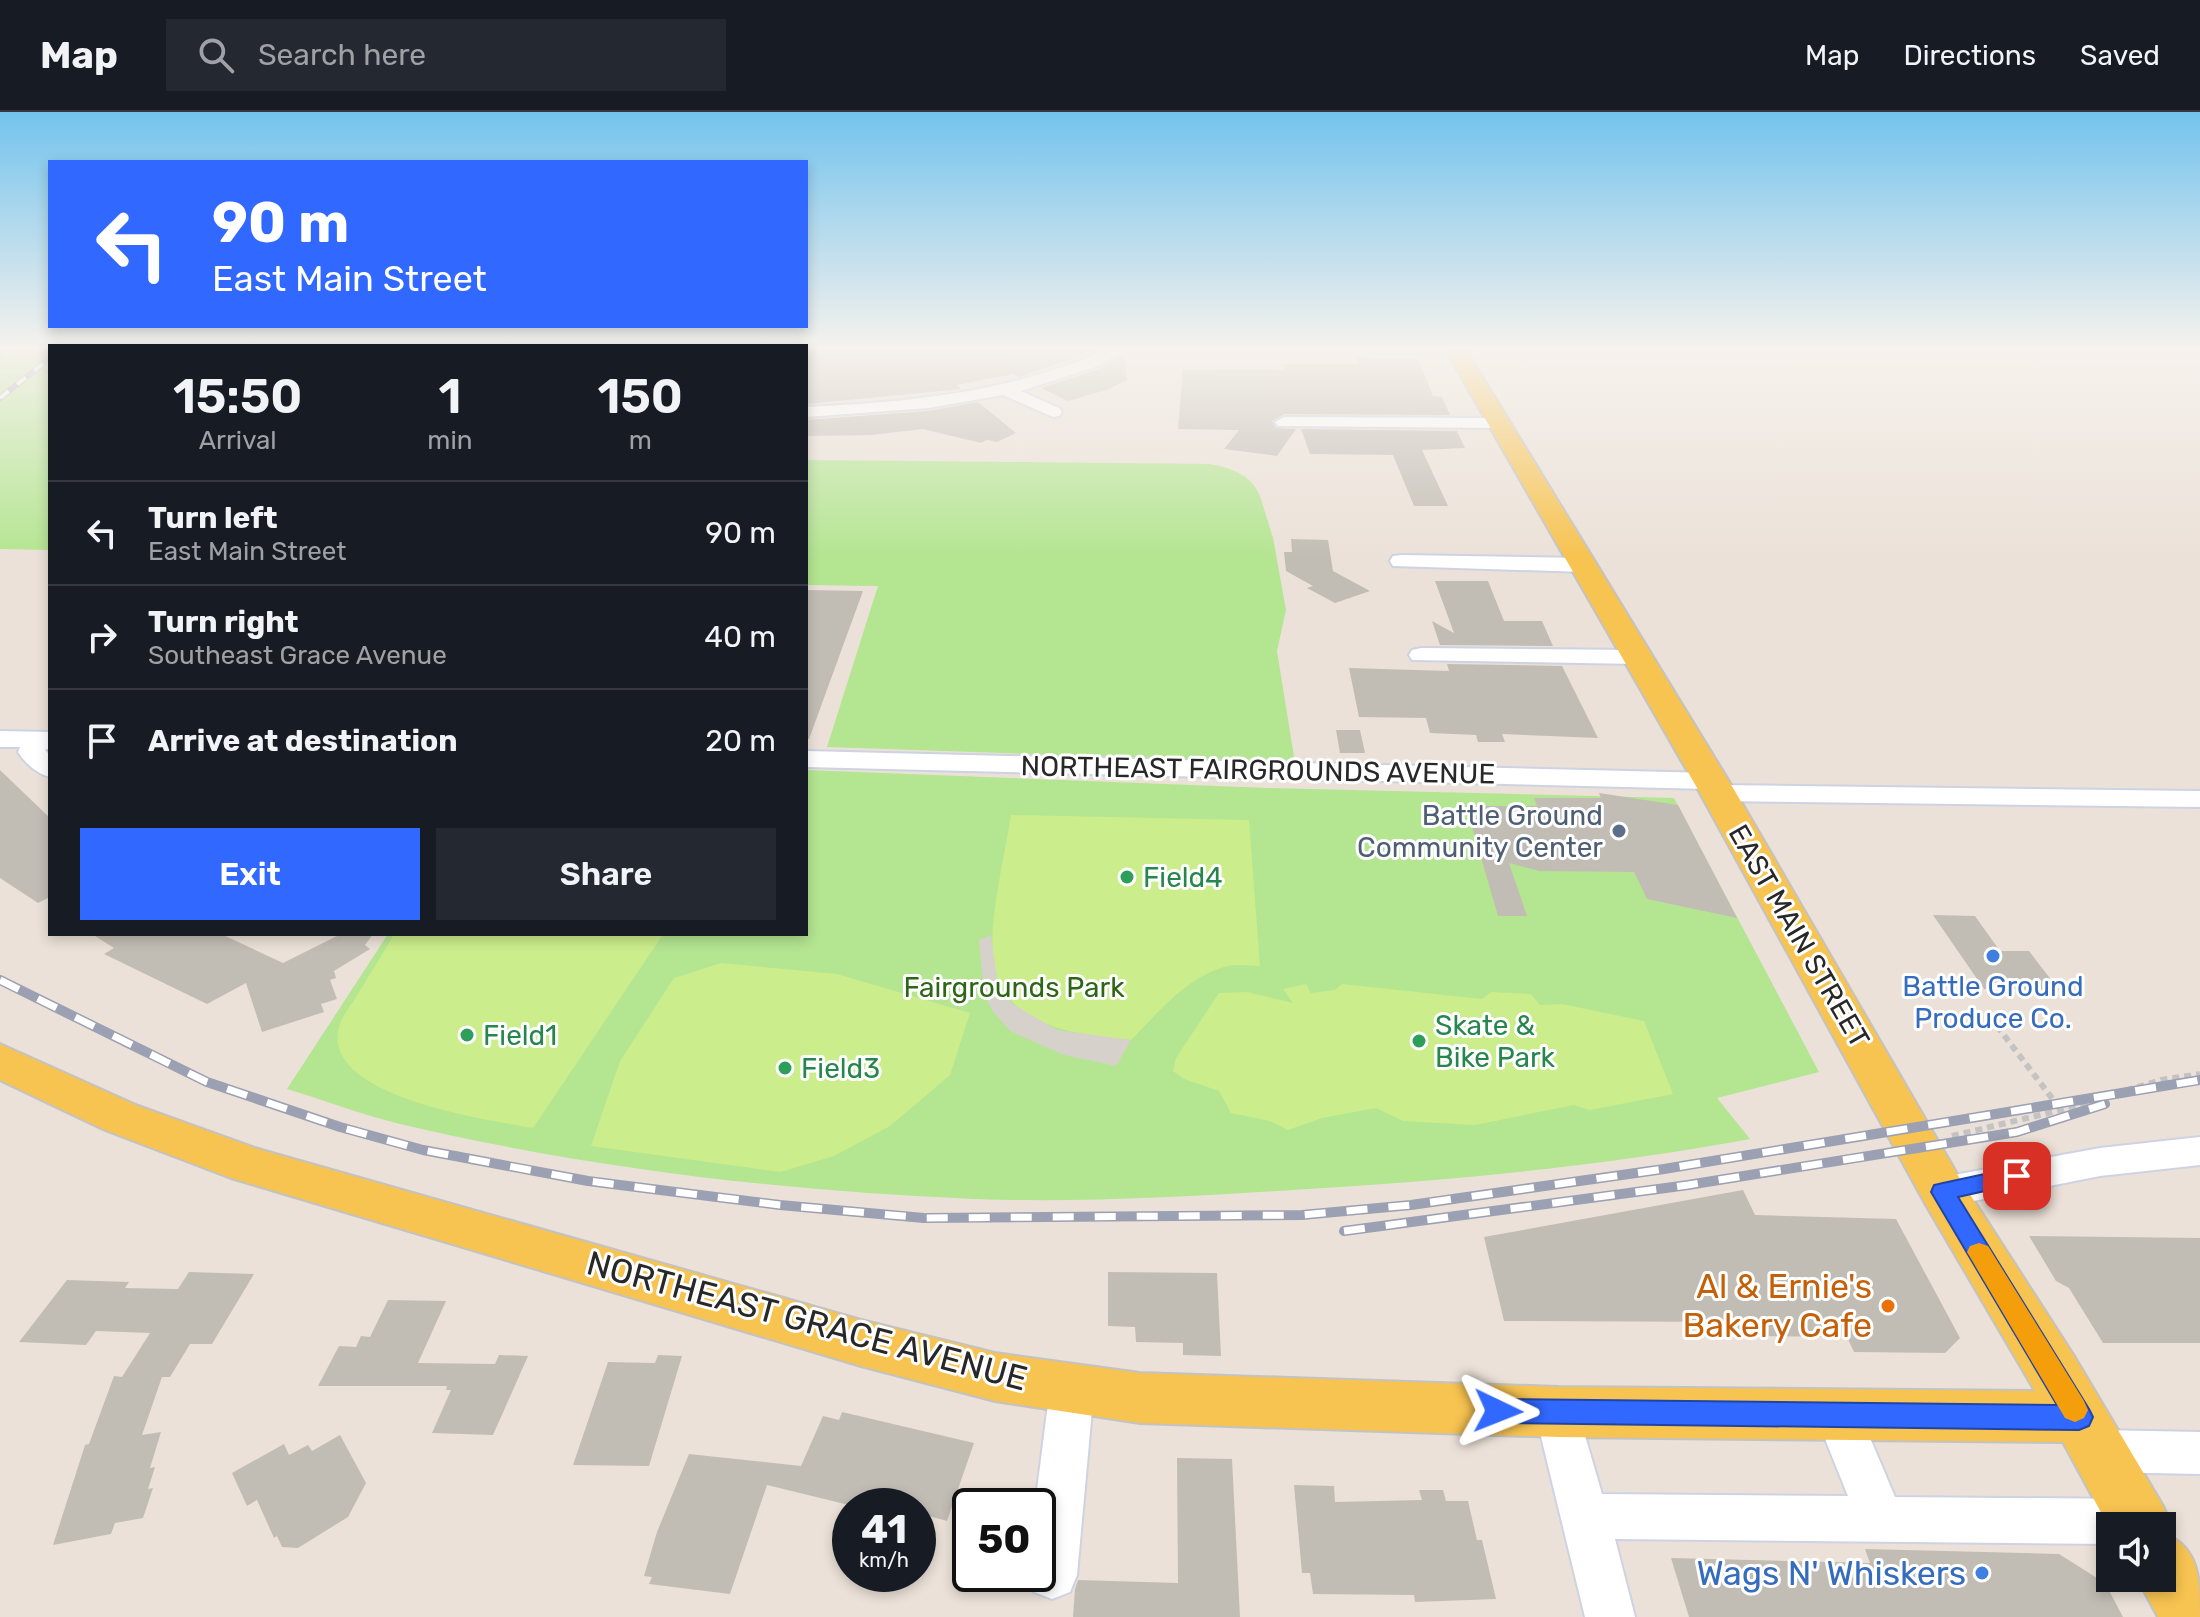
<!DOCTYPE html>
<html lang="en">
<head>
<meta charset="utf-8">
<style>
	:root { --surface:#171b24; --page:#242831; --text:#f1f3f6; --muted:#9ea1a6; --line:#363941; --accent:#3168ff }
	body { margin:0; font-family:Rubik,sans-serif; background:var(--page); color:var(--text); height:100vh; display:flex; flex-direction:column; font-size:30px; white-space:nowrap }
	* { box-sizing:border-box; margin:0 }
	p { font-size:26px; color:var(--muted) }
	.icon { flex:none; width:44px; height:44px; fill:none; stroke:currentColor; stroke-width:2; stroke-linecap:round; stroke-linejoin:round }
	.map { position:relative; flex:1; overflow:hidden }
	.drawer { position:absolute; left:48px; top:232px; width:760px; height:592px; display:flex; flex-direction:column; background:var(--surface); border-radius:0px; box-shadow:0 4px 12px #0003 }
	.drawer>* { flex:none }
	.top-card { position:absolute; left:48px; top:48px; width:760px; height:168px; border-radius:0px; box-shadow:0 4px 12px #0003; background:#3168ff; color:#fff; overflow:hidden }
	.buttons { position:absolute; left:2096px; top:1400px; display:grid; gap:16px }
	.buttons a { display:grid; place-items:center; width:80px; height:80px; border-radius:0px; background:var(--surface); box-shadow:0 4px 12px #0003; font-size:40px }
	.speed { position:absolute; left:832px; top:1376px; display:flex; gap:16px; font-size:40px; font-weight:700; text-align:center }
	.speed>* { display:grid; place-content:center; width:104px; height:104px; border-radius:50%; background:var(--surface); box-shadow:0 4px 12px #0003; line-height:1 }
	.speed small { font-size:20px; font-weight:400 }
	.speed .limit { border:4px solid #111; border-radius:12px; background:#fff; color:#111 }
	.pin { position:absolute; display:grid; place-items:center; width:68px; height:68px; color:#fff; margin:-34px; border-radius:16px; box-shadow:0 4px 12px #0006 }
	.me { position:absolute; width:88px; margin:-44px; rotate:92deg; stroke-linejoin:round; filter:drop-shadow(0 0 6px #0008) }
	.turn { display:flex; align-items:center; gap:28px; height:168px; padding:0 32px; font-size:36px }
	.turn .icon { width:104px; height:104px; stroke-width:2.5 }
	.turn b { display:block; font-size:56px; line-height:68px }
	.eta { display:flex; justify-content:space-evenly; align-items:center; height:136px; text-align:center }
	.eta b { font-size:48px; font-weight:600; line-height:56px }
	.action { display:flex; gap:16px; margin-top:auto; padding:16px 32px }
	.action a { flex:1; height:92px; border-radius:0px; background:var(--accent); color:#fff; font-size:32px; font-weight:600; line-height:92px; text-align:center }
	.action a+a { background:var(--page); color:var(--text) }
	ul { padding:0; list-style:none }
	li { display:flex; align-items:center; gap:24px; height:104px; padding:0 32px; border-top:2px solid var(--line) }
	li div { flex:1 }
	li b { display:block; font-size:30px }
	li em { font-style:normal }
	header { display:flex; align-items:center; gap:48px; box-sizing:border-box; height:112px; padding:0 40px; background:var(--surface); border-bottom:2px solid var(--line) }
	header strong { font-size:38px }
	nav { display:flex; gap:44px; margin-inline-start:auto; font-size:28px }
	.search { width:560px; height:72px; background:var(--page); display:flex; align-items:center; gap:20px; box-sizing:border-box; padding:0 28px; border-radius:0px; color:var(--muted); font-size:30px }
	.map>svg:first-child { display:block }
	.green { fill:#b4e591 }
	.pitch { fill:#cced8c }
	.plaza { fill:#d7d1cb }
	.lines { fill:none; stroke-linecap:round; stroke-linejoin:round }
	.stream { stroke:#64d9f4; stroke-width:5 }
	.building { fill:#c2bdb4 }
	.minor-casing { stroke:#cdd3e2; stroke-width:4 }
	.major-casing { stroke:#c3c3c3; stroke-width:4 }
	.path { stroke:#c3c3c3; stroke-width:6; stroke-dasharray:7 5; stroke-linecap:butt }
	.minor { fill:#fff; fill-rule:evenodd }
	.major { fill:#f7c351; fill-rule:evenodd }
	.rail-far1-casing { stroke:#9ba0b3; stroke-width:6 }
	.rail-casing { stroke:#9ba0b3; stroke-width:10 }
	.rail-far1 { stroke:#fff; stroke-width:4; stroke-dasharray:11; stroke-linecap:butt }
	.rail { stroke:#fff; stroke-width:7; stroke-dasharray:21; stroke-linecap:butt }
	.route { fill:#3168ff; stroke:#2044a6; stroke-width:2 }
	.slow { fill:#f59e0b }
	.service-dot { fill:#5c6f8a; stroke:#fff; stroke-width:3 }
	.leisure-dot { fill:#2e9e5b; stroke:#fff; stroke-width:3 }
	.shop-dot { fill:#3f7fe0; stroke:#fff; stroke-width:3 }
	.food-dot { fill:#e8710a; stroke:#fff; stroke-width:3 }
	.labels { text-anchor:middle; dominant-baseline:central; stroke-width:6; stroke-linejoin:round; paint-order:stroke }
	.street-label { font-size:28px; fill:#282828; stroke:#fff }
	.service-label { font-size:28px; fill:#4e5e75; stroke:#fff; text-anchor:end }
	.leisure-label { font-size:28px; fill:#27864d; stroke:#fff; text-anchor:start }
	.shop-label { font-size:28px; fill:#366cbe; stroke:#fff }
	.park-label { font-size:28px; fill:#2d6716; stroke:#fff }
	.near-food-label { font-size:34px; fill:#c56008; stroke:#fff; text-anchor:end }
	.near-street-label { font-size:34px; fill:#282828; stroke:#fff }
	.near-shop-label { font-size:34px; fill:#366cbe; stroke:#fff; text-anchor:end }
</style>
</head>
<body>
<header>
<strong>Map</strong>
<div class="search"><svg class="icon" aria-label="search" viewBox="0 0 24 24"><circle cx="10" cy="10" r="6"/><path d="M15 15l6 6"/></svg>Search here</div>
<nav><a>Map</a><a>Directions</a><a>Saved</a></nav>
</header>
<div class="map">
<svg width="2200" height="1505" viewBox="0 0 2200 1505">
	<rect width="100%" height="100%" fill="#ebe1d8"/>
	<path class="green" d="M0,235h50v203l-50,-1z
		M806,348l403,4c22,4 42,10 51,32l13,42 13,72 -9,41 18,112 -468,-16 51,-161 -72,-1z
		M806,658l462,18 406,10 145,274 -102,26 33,41c-146,27 -294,41 -442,50 -111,7 -224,14 -334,10 -193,-8 -386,-31 -574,-75 -38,-9 -76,-24 -113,-35l101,-155h418z"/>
	<path class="pitch" d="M1011,703l238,5 11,146c-9,0 -21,-2 -31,0 -40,8 -71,47 -98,74 -176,-13 -143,-89 -120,-225z
		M394,822h267l1,2 -129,192c-43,-8 -218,-31 -193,-104 3,-9 11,-19 16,-27 13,-21 26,-42 38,-63z
		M721,851l116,11 133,39 -20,62 -60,51 -56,30 -54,16 -189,-26 29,-85 54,-83z
		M1306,872l5,9 24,-3 7,-6 140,15 9,-7 40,2 9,11 22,-1 82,17 29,73 -83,16 -16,-5 -99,20 -72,-4 -27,-13 -54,10 -34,12 -18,-9 -39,-8 -12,-22 -35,-12 -11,-8 3,-13 43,-65 28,-1 46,11 -10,-14z"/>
	<path class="plaza" d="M991,823l6,44 14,24 46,27 74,10 -15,26 -52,-11 -54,-24 -18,-21 -8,-15 -5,-55z"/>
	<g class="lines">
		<path class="stream" d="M0,245l8,-10"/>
	</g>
	<path class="building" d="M806,235h299l-86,30 -6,-3 -57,11 5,4 -155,15z
		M1124,243l3,25 -18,9 -41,12 -27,-13 55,-18z
		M1356,245l62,2 15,37 9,1 8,18 -166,-1 -12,7 4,7 20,1 -19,27 -53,-7 15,-19 -61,-1 5,-60 102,1 -2,-6h75z
		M978,290l38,31 -19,9 -10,-2 -6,3 -58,-14 -52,6 -65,1v-16l122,-9z
		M1301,317l156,2 8,17 -43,2 26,56h-34l-21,-51 -83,-1z
		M1291,427l37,1 5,31 37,20 -35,12 -28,-15 6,-2 -27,-15 -2,-19h8z
		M1435,469h53l16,40h38l11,25 -113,-1 -8,-24 22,12z
		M806,478l57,1 -54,148h-3z
		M1447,552l115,2 36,72 -96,-4 3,8h-27l-2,-7 -46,-2 -4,-15 -67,-1 -10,-49 100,3z
		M1336,618h24l5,23h-25z
		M0,658l50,48v79l-12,6 -38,-25z
		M1599,681l79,12 59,113 -90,-19 -13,-27 -95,-1 -30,-8 18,53h-29l-32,-110h71l-3,-8h67z
		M1933,803l42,1 25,35h29l30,39 -75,-1z
		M92,822h129l62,29 58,-29h32l-8,11 5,4 -36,22 2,7 -6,2 7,19 -16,5 3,8 -62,20 -16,-49 -39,21 -103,-50 10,-6z
		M1743,1078l12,25 141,4 64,119 -15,15 -91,-1 -7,-15 -106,-1 -5,-14 -232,-1 -20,-84z
		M2029,1124l171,2v105h-97l-34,-55 -13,-7z
		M189,1160l65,2 -42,70h-22l-20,33h-8l-20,58 19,-3 -11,36 5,-1 -7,22 5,-1 -10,30 -28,5 -4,11 -58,11 32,-100 4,-1 25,-68 8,1 28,-44 -54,-2 -10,14 -67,-3 48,-62 62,2 -4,6 53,1z
		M1108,1160l109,1 4,83 -38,-1v-12l-47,-1 -1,-15 -27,-1z
		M388,1188l58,1 -28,62 77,1 4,-9 29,1 -35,79 -61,-2 19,-43h-5l1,-4h-129l21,-40 17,1 5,-11 9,1z
		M658,1243l24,1 -33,110 -76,-1 35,-103 47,1z
		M842,1300l132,31 -27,78 -29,-8v-7h-31l-26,-6 -3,6h-5l-86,-21 -37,109 -81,-10 3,-7 -8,-1 13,-44 32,-78 112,12 22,-50 16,4z
		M340,1323l26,48 -18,34 -50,31 -16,-1 -5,-11 -3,2 -17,-38 -10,6 -15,-33 52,-29 5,11 19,-10 4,6z
		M1177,1346l55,1 8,158h-167l2,-28 3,-9 100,3z
		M1294,1373l40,1 1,16 87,-2 -3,-10h24l3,11h22l9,39h5l14,59 -81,3 -1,-7 -101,-1 -3,-21h-8z
		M1865,1437l194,5 46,29 18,34h-434l-18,-59 199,5z"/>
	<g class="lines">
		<g class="minor-casing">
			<path id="minor" d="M1112,235h20l-37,20 -74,24 38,17 3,4 -3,4 -6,1 -50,-22 -75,13 -122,9v-10c106,-5 209,-15 306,-60z
				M1358,235h104l1,1 -8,5 -89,-1z
				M1284,305l215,1 9,5 -9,5 -221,-2 -3,-4z
				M1401,443l183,3 11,7 -11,7 -191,-6 -3,-5 3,-5z
				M1421,536l216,2 9,2 3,5 -3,5 -9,2 -225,-4 -3,-5 3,-5z
				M0,619l50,1v16l-5,2 5,5v22c-13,-3 -25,-14 -32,-25l2,-5h-20z
				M806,639l905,22 10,2 4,6 -3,4 478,6v16l-482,-6 -10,-2 -4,-6 3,-4 -901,-22z
				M2200,1025v28l-100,11 -157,31 -14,-4 -6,-11 6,-11 14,-4 157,-29z
				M1072,1257l16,5 6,14 -17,187 -7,17 -18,7 -18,-7 -7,-17 11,-1v-68h-3l15,-118 6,-14z
				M1558,1280l16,6 28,96 246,2 -33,-82 7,-14 16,-6 16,6 41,97 244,2 17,7 7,16 -2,4h-51v18l-495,-5 20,78h-50l-50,-205 7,-14z
				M2098,1318l102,2v42l-102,-2 -16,-6 -7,-15 7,-15z"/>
		</g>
		<g class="major-casing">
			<path id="major" d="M1444,235h20l272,446 224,386 114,177 89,150 9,20 -4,9c32,15 32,47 32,82h-42l-21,-39h25v-52h-52v3l-47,-87 -505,-5 -418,-14 -145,-22 -134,-35 -630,-188 -126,-48 -105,-50v-36l138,62 120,43 603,171 134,33 145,20 418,14 477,4 -109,-186 -226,-412z"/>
		</g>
		<path class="path" d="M1997,914l64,84
			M1952,1024l109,-26 100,-30 39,-6"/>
		<use href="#minor" class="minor"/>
		<use href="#major" class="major"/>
		<g class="rail-far1-casing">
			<path id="rail-far1" d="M0,286l50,-40"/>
		</g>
		<g class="rail-casing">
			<path id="rail" d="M0,868l207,102 133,45 83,23 165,31 192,24 144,13 378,-3 109,-10 253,-36 536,-89
				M1344,1119l344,-46 329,-53 88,-28"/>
		</g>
		<use href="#rail-far1" class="rail-far1"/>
		<use href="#rail" class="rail"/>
	</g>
	<linearGradient id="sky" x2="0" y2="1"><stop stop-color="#73c3ed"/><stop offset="0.53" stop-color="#f6f2ed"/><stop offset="1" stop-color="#f6f2ed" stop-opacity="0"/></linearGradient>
	<rect width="2200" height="445" fill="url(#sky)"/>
	<path class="route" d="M2017,1055l9,3 3,6 -3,6 -68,15 131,212 4,8 -4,9 -10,4 -581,-7 -10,-4 -4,-8 4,-9 10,-3 559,6 -126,-213 3,-7 9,-2z"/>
	<path class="slow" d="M1979,1131l9,3 96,155 4,9 -4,8 -9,4 -10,-4 -98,-166 3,-6z"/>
	<circle class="service-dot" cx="1619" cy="719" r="8"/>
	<g class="leisure-dot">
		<circle cx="1127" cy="765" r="8"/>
		<circle cx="467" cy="923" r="8"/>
		<circle cx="1419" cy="929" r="8"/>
		<circle cx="785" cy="956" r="8"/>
	</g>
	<g class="shop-dot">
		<circle cx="1993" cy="844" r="8"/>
		<circle cx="1982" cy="1461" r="8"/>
	</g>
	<circle class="food-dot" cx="1888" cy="1194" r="8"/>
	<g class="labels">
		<g class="street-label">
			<text transform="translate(1258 658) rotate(1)">NORTHEAST FAIRGROUNDS AVENUE</text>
			<text transform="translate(1799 824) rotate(60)">EAST MAIN STREET</text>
		</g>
		<g class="service-label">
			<text x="1603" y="703">Battle Ground<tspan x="1603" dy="32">Community Center</tspan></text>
		</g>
		<g class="leisure-label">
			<text x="1143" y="765">Field4</text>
			<text x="1435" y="913">Skate &amp;<tspan x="1435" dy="32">Bike Park</tspan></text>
			<text x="483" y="923">Field1</text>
			<text x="801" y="956">Field3</text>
		</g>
		<g class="shop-label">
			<text x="1993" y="874">Battle Ground<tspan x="1993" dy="32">Produce Co.</tspan></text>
		</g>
		<g class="park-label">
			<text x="1014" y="875">Fairgrounds Park</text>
		</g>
		<g class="near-food-label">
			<text x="1872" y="1174">Al &amp; Ernie's<tspan x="1872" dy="39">Bakery Cafe</tspan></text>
		</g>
		<g class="near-street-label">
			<text transform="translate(807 1209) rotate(15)">NORTHEAST GRACE AVENUE</text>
		</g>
		<g class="near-shop-label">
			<text x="1966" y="1461">Wags N' Whiskers</text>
		</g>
	</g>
</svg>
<div class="buttons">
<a><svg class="icon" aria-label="sound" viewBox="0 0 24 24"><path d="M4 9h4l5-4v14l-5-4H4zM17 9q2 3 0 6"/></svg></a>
</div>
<div class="speed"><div>41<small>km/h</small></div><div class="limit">50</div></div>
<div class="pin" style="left:2017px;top:1064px;background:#d93025"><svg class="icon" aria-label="arrive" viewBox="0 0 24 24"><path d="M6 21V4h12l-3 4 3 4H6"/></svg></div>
<svg class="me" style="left:1498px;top:1299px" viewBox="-20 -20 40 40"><path d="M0-17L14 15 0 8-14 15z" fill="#3168ff" stroke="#fff" stroke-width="4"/></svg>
<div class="top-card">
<div class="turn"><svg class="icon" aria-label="left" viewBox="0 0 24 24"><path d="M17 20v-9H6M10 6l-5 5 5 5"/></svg><div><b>90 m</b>East Main Street</div></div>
</div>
<section class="drawer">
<div class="eta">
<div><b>15:50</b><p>Arrival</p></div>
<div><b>1</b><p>min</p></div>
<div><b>150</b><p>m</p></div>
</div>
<ul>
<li><svg class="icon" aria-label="left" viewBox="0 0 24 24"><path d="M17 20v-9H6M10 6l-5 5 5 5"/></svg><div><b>Turn left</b><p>East Main Street</p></div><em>90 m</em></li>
<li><svg class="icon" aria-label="right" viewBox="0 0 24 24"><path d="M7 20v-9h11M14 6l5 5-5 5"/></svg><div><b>Turn right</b><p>Southeast Grace Avenue</p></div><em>40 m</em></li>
<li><svg class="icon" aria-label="arrive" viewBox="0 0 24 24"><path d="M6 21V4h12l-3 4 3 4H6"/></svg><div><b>Arrive at destination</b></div><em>20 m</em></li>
</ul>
<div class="action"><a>Exit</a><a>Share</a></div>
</section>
</div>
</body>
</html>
